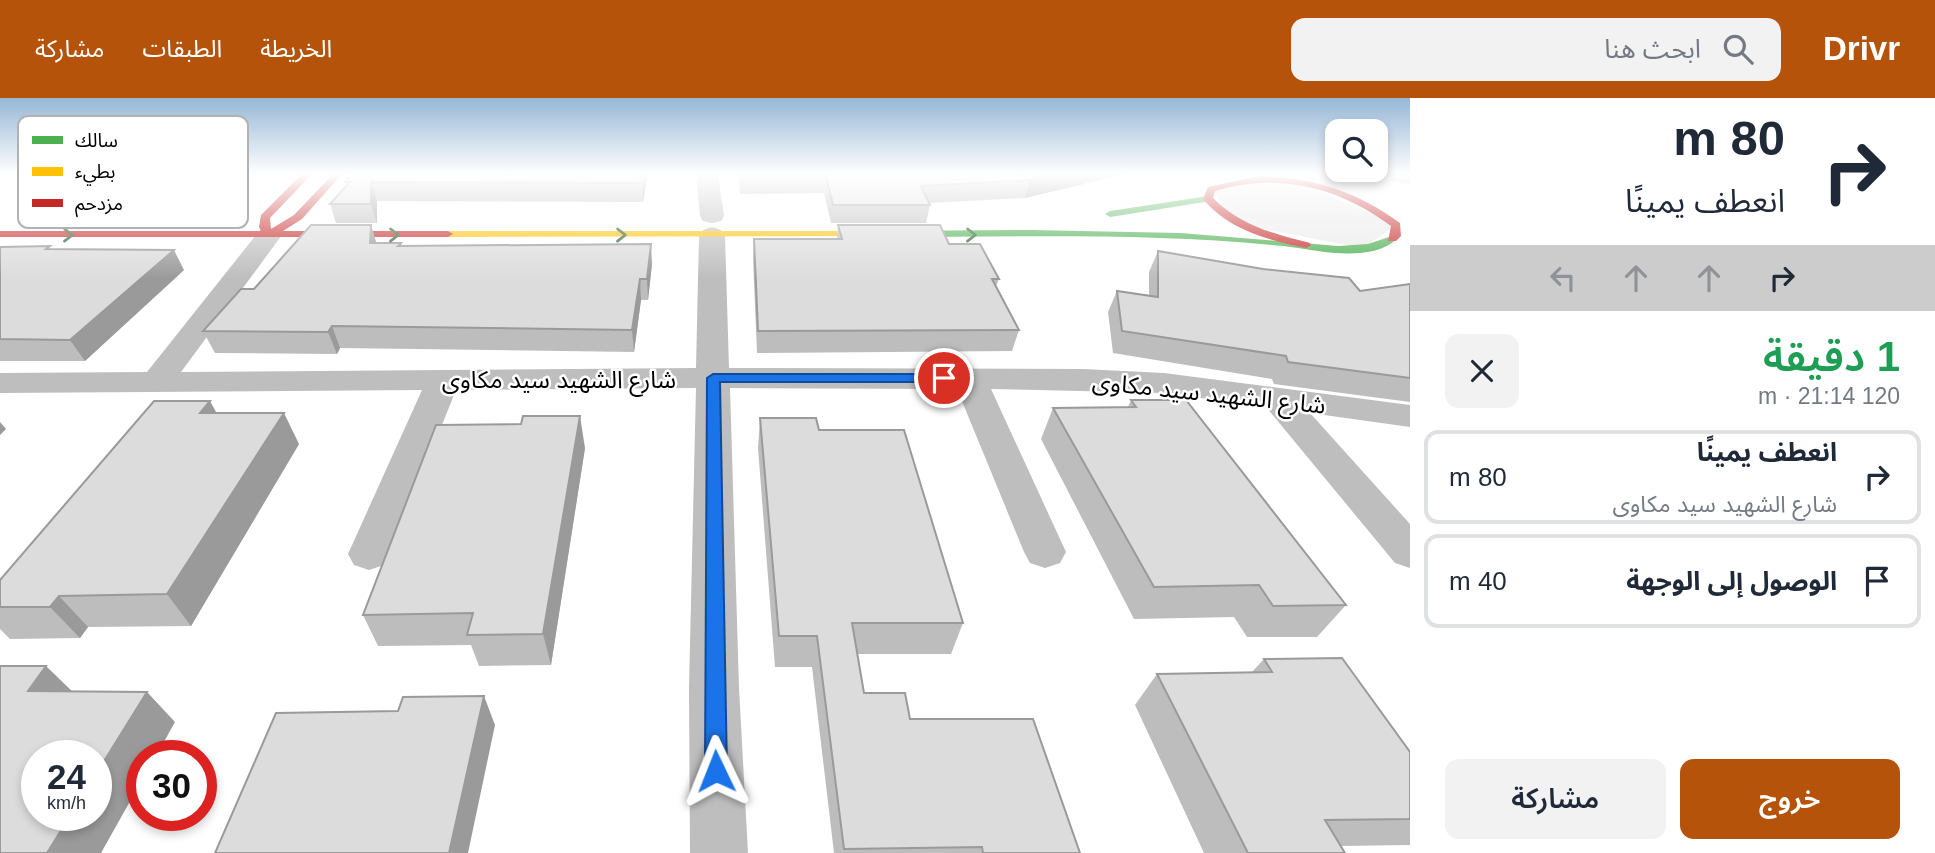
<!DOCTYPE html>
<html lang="ar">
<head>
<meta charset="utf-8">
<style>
	:root { --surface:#fff; --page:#f2f2f3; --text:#1f2937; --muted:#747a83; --line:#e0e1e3; --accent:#b45309 }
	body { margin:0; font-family:Helvetica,"Noto Sans Arabic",sans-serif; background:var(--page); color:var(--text); direction:rtl; height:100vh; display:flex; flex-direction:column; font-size:26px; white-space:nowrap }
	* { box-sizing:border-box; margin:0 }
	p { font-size:23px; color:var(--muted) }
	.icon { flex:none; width:38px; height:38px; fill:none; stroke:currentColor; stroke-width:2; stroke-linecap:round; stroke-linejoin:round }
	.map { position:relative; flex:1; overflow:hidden; direction:ltr }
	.sheet { display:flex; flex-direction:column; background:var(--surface); width:525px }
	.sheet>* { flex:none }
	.top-card { background:#fff; color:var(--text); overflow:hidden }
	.tools { position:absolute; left:1325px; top:21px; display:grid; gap:14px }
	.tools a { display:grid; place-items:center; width:63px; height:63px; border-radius:14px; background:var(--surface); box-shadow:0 4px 10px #0003; font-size:35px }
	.speed { position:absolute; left:21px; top:642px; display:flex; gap:14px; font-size:35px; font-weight:700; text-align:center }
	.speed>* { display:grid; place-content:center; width:91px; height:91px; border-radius:50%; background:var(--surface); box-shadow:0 4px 10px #0003; line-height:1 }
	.speed small { font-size:18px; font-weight:400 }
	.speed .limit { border:10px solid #d22; background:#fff; color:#111 }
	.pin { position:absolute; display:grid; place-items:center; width:60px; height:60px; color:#fff; margin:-30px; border:4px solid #fff; border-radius:50%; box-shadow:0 2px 7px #0007 }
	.me { position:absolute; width:77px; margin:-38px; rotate:358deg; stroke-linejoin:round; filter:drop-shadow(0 0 5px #0008) }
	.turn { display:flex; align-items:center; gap:24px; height:147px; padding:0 35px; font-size:32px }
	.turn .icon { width:91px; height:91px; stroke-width:2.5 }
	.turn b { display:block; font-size:49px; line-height:60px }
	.lanes { display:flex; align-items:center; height:66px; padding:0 35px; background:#0003; justify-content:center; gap:35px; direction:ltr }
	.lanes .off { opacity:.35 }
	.round { display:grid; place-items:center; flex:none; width:74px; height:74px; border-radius:14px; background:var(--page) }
	.headline { display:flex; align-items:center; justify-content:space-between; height:119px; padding:0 35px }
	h1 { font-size:42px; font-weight:600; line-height:52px; color:#1e9e55 }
	.primary-button { display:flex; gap:14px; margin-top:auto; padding:14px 35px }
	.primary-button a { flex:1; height:80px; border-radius:14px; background:var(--accent); color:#fff; font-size:28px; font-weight:600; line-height:80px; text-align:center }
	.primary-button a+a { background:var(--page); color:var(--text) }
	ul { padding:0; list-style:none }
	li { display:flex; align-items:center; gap:21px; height:94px; margin:0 14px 10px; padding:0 21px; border:4px solid var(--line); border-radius:14px }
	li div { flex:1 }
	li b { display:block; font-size:26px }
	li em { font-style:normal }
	header { display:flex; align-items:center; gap:42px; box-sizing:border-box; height:98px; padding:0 35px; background:var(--accent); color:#fff }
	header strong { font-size:33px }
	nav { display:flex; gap:38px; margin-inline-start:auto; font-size:24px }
	.search { width:490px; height:63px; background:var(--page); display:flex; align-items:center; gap:18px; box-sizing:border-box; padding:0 24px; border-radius:14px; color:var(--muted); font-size:26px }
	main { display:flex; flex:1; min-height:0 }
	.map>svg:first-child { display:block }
	.green { fill:#eaeaea }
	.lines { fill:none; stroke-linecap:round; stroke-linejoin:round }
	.street { fill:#bebebe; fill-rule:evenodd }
	.fast { fill:#4caf50; fill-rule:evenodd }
	.slow { fill:#ffc107; fill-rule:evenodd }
	.jam { fill:#c62828; fill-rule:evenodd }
	.wall { fill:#bdbdbd }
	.shaded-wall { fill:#9a9a9a }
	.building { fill:#dcdcdc; stroke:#9a9a9a; stroke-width:2 }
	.oneway { stroke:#2a602c }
	.route { fill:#1a73e8; stroke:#114b97; stroke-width:2 }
	.labels { text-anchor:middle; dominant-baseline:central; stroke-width:5; stroke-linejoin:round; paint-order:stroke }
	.street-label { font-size:24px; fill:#000; stroke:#fff }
	.key { fill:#fff; stroke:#b2b2b2; stroke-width:2 }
	.key-label { font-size:19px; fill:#000 }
</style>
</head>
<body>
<header>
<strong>Drivr</strong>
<div class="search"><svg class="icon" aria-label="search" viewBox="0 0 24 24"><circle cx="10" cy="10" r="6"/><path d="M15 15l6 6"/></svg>ابحث هنا</div>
<nav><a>الخريطة</a><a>الطبقات</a><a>مشاركة</a></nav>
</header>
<main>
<section class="sheet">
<div class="top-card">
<div class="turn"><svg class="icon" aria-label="right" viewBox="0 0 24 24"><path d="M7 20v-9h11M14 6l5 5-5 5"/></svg><div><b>80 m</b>انعطف يمينًا</div></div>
<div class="lanes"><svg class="icon off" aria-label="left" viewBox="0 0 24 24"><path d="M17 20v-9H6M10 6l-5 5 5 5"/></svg><svg class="icon off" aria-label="ahead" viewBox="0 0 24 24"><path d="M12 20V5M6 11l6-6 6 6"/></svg><svg class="icon off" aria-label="ahead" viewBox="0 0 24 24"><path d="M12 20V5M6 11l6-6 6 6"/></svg><svg class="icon" aria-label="right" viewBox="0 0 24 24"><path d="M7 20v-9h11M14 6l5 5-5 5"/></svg></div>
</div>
<div class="headline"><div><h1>1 دقيقة</h1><p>120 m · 21:14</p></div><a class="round"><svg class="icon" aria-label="close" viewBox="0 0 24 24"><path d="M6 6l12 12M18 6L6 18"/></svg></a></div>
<ul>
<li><svg class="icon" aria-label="right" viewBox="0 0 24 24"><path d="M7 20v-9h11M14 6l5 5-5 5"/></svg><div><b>انعطف يمينًا</b><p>شارع الشهيد سيد مكاوى</p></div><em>80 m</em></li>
<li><svg class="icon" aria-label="arrive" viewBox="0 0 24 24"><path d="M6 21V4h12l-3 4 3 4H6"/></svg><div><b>الوصول إلى الوجهة</b></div><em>40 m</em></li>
</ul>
<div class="primary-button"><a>خروج</a><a>مشاركة</a></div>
</section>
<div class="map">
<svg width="1410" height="755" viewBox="0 0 1410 755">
	<rect width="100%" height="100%" fill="#fff"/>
	<path class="green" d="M1224,84l78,1 94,42 -33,23 -125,-24 -27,-35z"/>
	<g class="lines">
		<path class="street" d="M696,76h22l6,42 -3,5 -9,2 -9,-2 -3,-5z
			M269,129l9,3 4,5 -101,137 515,-4 3,-133 4,-5 9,-3 9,3 4,5 4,133 354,1 81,4 246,32v22l-100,-14 100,111v44l-15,-5 -129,-156 -102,-14 -173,-4 75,163 -6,11 -15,5 -15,-5 -6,-11 -67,-163 -227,-1 9,300 9,165h-58l-1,-165 7,-300 -240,2 -66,164 -6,11 -15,5 -15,-5 -6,-11 74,-164 -422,3v-20l147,-1 113,-142z"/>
		<path class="fast" d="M1208,98l5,3 -2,2 -101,16 -5,-3 5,-3z
			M1030,132l151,3 157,13 30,-2 24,-8 5,3c-28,25 -80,11 -114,7 -134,-14 -270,-9 -405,-9l-5,-3 5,-3z"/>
		<path class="slow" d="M878,133l5,3 -1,2 -434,1 -5,-3 5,-3z"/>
		<path class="jam" d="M302,76h10l-42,44 1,11 23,-14 39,-41h9l-40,45 -19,12h165l5,3 -5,3h-448v-6h261l-2,-4 2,-12z
			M1259,78c53,1 98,15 141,47l1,13 -5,5h-8l3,-15c-53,-39 -112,-54 -176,-35l-2,7c27,27 60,36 97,45l1,2 -5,3c-38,-8 -77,-18 -103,-49l5,-12z"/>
	</g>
	<path class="wall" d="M352,75h296l-5,29 -266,-1v22h-41l-6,-19 16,-19 -1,-3z
		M738,75h391l-104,25 -96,5 1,2 -4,18h-95l-7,-30 -84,1z
		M1389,75h21v11l-19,-3z
		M371,127l5,18h25l1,3 250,18 -4,36h-7l-7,52 -294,-4 -3,6 -122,-1 -12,-22 51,-42z
		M838,127l111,19 50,35 -3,7 23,44 -7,21 -255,2 -4,-94 1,-20h83z
		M0,149l52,2 132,21 -99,91h-85z
		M1158,153l202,40 50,-7v118l-136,-18 -2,-5 -159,-26 -5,-41 9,-21 32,5v-24z
		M1131,302l215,205 -29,32h-70l-13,-20 -100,2 -93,-180 12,-31 75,-1z
		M216,315l83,31 -108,182 -103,1 -8,11 -70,1 -10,-10v-49z
		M760,320l59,12 144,193 -12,31h-94l7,39 46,26 170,134h-246l-22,-186h-37l-17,-219z
		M585,350l-34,217 -72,1 -8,-21 -93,1 -15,-31z
		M1264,561l146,93v93l-70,1 5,7h-141l-69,-148 22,-31 95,-2z"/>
	<path class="shaded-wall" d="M644,75h4l-5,29 -1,-19z
		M1059,75h70l-104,25 5,-18z
		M371,84l6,19v22l-6,-19z
		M371,127l6,20 -7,-2z
		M651,146l1,20 -4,36 -1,-21z
		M174,152l10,20 -99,91 -15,-21z
		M640,181l1,21 -7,52 -2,-22z
		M332,228l8,22 -3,6 -9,-22z
		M210,303l17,31 -27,-19z
		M284,315l15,31 -108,182 -24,-32z
		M580,318l5,32 -34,217 -8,-31z
		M0,324l6,7 -6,6z
		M59,498l29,31 -8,11 -30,-31z
		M46,568l32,31 -50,-6z
		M147,594l28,30 -19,34h-14v24l-41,73h-54l23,-37h26v-42z
		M484,598l11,29 -27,128h-19z"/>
	<path class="building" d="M352,75h292l-2,10 -271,-1v22h-41l20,-22h-5z
		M740,75h319l-29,7 -109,6 9,19h-97l-7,-29h-85z
		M311,127h60l-1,18h31l-3,3 253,-2 -4,35h-7l-8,51 -300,-4 -4,6 -125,-1 38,-42h13z
		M838,127h102l9,19h31l19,35h-7l27,51 -261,1 -4,-92h88z
		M50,148l-4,3 128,1 -104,90 -70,-1v-92z
		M1158,153l105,18 86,9 11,13 50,-7v94l-122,-16 -2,-6 -164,-25 -5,-40 41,6z
		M1131,302h55l160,205 -73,1 -14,-21 -105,2 -101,-179 83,-1z
		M154,303h56l-10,12h84l-117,181 -108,2 -9,11h-50v-27z
		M523,318h57l-37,218 -76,1 6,-22 -110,2 73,-190 85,-1z
		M760,320h56l3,12h85l59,193h-111l12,70h41l5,26h123l47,134h-97l-1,-6 -138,2 -27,-213h-38z
		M1342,560l68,94v67l-85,1 20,33h-97l-91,-179 115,-2 -8,-13z
		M0,568h46l-18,25 119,1 -51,82v-18h-59v60h33l-23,37h-47z
		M484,598l-35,157h-234l61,-140 122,-2 5,-14z"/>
	<defs><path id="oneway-chevron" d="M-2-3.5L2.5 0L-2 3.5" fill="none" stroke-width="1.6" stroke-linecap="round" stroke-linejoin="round" transform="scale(1.75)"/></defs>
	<g class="oneway">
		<use href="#oneway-chevron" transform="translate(68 137)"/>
		<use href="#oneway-chevron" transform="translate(394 137)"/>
		<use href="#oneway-chevron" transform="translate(621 137)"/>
		<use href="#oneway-chevron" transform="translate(971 137)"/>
	</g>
	<linearGradient id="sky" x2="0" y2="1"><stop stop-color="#96b7d6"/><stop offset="0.42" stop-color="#fff"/><stop offset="1" stop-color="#fff" stop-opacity="0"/></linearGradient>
	<rect width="1410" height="181" fill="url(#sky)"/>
	<path class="route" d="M713,276h231l6,4 -6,4h-224l7,389 -3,7 -8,4 -8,-4 -3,-7 2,-393z"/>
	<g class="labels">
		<g class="street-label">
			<text x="559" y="281">شارع الشهيد سيد مكاوى</text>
			<text transform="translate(1209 295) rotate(6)">شارع الشهيد سيد مكاوى</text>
		</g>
	</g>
	<rect x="18" y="18" width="230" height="112" rx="10" class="key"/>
	<rect x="32" y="38" width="31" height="8" fill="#4caf50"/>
	<rect x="32" y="69" width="31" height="9" fill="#ffc107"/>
	<rect x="32" y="101" width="31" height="8" fill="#c62828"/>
	<g class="key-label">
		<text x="75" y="49">سالك</text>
		<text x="75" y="80">بطيء</text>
		<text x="75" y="112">مزدحم</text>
	</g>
</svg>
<div class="tools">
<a><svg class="icon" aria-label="search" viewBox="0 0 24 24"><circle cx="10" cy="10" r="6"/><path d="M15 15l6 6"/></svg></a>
</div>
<div class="speed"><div>24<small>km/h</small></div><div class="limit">30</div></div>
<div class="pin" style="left:944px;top:280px;background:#d93025"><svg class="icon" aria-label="arrive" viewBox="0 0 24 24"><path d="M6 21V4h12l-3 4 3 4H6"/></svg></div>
<svg class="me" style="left:716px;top:673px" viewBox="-20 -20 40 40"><path d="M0-17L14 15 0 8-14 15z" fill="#1a73e8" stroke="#fff" stroke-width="4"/></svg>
</div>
</main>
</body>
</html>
